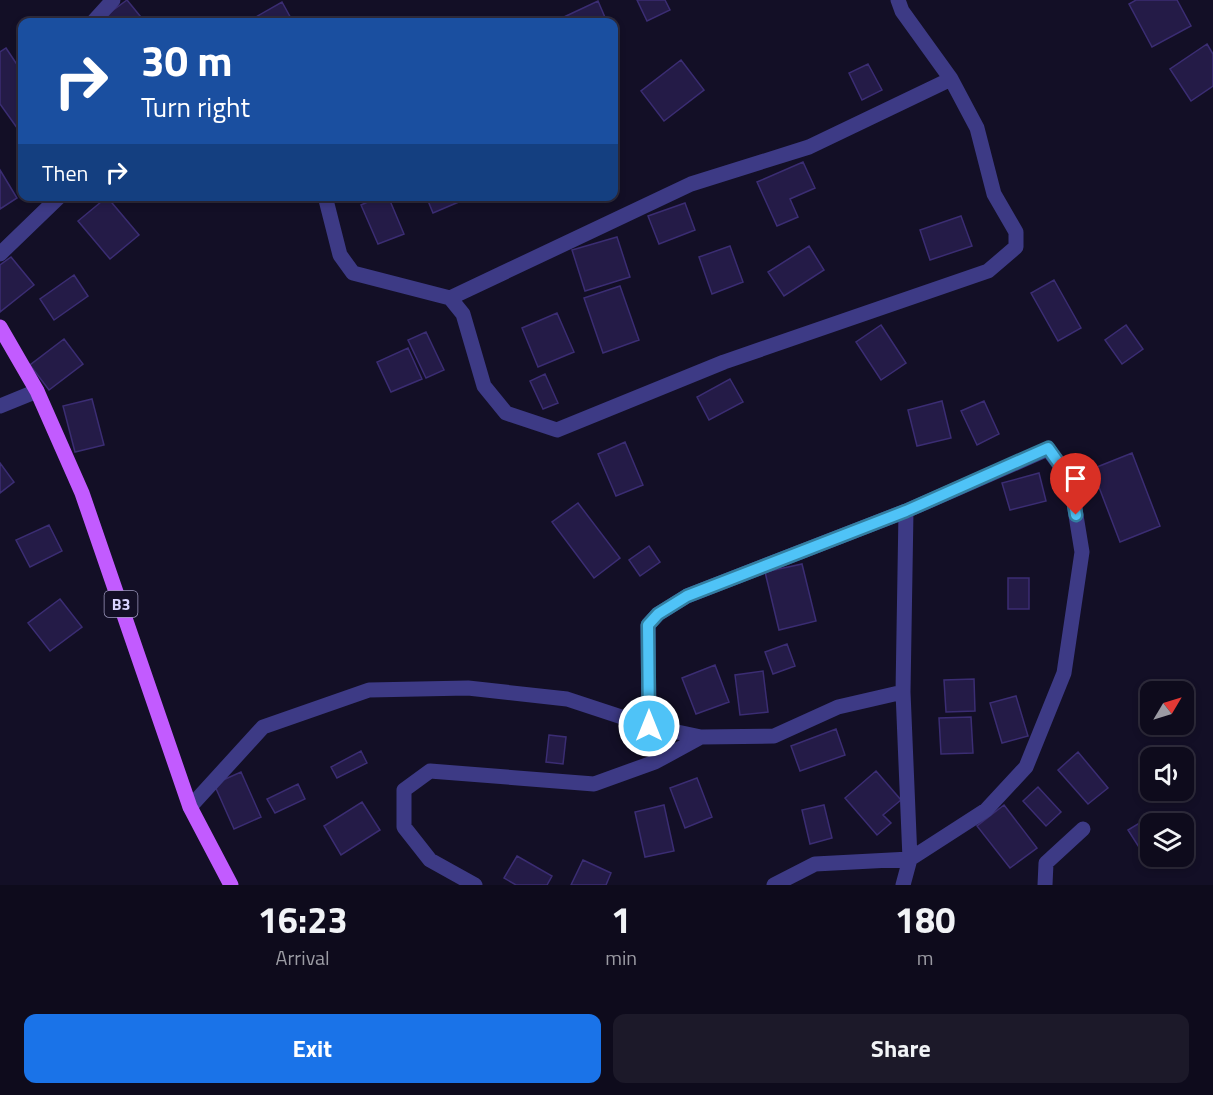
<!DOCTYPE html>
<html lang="en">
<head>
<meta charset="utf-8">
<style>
	:root { --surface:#0e0b1c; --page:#1c1929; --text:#f1f3f6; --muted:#9b9ba3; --line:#2e2b3b; --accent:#1a73e8 }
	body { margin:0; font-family:"Titillium Web",sans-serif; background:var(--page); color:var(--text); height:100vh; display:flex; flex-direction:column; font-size:22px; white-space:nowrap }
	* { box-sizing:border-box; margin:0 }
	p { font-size:20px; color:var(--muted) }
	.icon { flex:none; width:33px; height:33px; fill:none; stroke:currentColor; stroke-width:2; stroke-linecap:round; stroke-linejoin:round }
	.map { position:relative; height:885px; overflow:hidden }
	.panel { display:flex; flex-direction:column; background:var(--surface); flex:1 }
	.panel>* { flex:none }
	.top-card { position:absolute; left:18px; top:18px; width:600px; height:183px; border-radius:12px; box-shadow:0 3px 9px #0003,0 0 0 2px var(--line); background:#1a4fa0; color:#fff; overflow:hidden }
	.needle { width:39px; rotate:52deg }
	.fabs { position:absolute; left:1140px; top:681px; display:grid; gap:12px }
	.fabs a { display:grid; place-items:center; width:54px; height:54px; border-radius:12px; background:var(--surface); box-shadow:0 3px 9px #0003,0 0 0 2px var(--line); font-size:30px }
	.pin { position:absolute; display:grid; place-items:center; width:51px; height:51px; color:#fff; margin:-62px -26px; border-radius:50% 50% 50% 0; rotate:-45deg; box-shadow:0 0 6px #0007 }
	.pin .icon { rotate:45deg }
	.me { position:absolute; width:66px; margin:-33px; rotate:0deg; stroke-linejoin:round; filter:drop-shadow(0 0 4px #0008) }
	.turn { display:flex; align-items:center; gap:21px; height:126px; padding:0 24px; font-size:27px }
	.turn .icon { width:78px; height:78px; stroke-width:2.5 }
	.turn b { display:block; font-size:42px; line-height:51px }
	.then { display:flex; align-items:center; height:57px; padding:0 24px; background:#0003; gap:12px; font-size:22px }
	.eta { display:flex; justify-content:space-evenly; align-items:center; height:102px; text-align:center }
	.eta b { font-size:36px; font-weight:700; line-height:42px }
	.cta { display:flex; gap:12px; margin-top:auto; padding:12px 24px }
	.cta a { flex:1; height:69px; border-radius:12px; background:var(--accent); color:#fff; font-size:24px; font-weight:700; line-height:69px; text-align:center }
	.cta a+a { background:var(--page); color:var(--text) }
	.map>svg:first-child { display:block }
	.building { fill:#241b47; stroke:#3b2d73; stroke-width:1.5 }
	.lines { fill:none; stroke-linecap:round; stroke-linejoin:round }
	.minor { stroke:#3d3a85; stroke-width:15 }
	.major { stroke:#c25bff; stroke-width:15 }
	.route-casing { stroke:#337fa1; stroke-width:15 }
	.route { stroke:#4fc3f7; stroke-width:10 }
	.labels { text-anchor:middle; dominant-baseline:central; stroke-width:5; stroke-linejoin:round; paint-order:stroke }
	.shield { fill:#130f26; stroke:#9e99be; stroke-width:1.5 }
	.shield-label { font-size:16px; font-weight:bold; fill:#d9d4ff }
</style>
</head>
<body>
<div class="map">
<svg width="1213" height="885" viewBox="0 0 1213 885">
	<rect width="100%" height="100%" fill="#130f26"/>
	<path class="building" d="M127,0l18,22h-48z
		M637,0h28l5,10 -23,11z
		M1136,0h41l14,26 -39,21 -23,-43z
		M598,1l9,21h-41l-2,-5z
		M282,2l11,20h-46z
		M1207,44l6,10v32l-22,15 -21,-32z
		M6,48l16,24v58l-2,2 -20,-28v-52z
		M681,60l23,30 -40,31 -23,-30z
		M868,64l14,26 -20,10 -13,-27z
		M803,162l12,26 -25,11 8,18 -21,9 -20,-44z
		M0,170l17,28 -17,11z
		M381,196h7l16,38 -26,10 -17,-39z
		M426,196h33l2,5 -28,12z
		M107,197l32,38 -29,24 -32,-38z
		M685,203l10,27 -36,14 -11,-28z
		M961,216l11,30 -42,14 -10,-30z
		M617,237l13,40 -45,14 -13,-41z
		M730,246l13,36 -31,12 -13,-37z
		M809,246l15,24 -40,26 -16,-24z
		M11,257l23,28 -34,27v-47z
		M74,275l14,21 -34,24 -14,-21z
		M1054,280l27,48 -23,13 -27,-48z
		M620,286l19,54 -36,13 -19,-55z
		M557,313l17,39 -36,15 -16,-39z
		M881,325l25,38 -25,17 -25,-38z
		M1126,325l17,24 -21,15 -17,-24z
		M426,332l18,38 -18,8 -18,-38z
		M64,339l19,25 -34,26 -19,-25z
		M408,348l14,31 -31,13 -14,-30z
		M545,374l13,29 -15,6 -13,-28z
		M730,379l13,23 -34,18 -12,-23z
		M92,399l12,46 -29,7 -12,-46z
		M942,401l9,37 -34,8 -9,-36z
		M984,401l15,33 -22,11 -16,-34z
		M625,442l18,43 -27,11 -18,-42z
		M1132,453l28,73 -40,16 -28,-73z
		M0,463l14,19 -14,11z
		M1039,473l7,28 -36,9 -8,-27z
		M578,503l42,55 -26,20 -42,-56z
		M49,525l13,26 -32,16 -14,-27z
		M649,546l11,16 -20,14 -11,-16z
		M802,564l14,57 -37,9 -14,-58z
		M1008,578h21v31h-21z
		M60,599l22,28 -32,24 -22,-28z
		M787,644l8,22 -22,8 -8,-22z
		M715,665l14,37 -33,12 -14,-36z
		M763,671l5,41 -28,3 -5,-40z
		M974,679l1,32 -29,1 -2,-32z
		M1016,696l12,40 -26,7 -12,-40z
		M971,717l2,36 -32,1 -2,-36z
		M836,729l9,26 -45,16 -9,-25z
		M549,735l17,2 -3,27 -17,-2z
		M361,751l6,12 -30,15 -6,-11z
		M1078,752l30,36 -20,16 -30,-34z
		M876,771l25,29 -18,15 8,8 -14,12 -32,-37z
		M241,772l20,45 -27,12 -20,-45z
		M697,778l15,39 -27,11 -15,-40z
		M298,784l7,15 -30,14 -8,-14z
		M1038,787l23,25 -15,14 -23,-25z
		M362,802l18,28 -39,25 -17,-29z
		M664,805l10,46 -29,6 -10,-45z
		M824,805l8,33 -22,6 -8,-34z
		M1004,805l33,43 -27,20 -33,-42z
		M1146,819l4,8v25l-6,3 -16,-25z
		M517,856l35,20 -5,9h-31l-12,-7z
		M583,860l28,13 -5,12h-35z"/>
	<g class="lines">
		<path class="minor" d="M93,22l20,-22
			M325,196l15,59 13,18 97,25 13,16 21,72 22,27 51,17 167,-68 264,-91 28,-24v-15l-22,-38 -17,-66 -26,-49 -49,-68 -4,-11
			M0,254l60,-58
			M450,298l241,-114 118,-37 142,-68
			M0,406l37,-15
			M649,726l-1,-101 10,-11 29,-18 219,-85 142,-62 22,30 12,73 -18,121 -38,94 -40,43 -76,49 -95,5 -41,21
			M190,807l73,-80 106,-37 99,-2 99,11 82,27 52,11 73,-1 64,-29 65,-15
			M475,885l-45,-25 -26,-33v-37l26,-19 164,13 61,-22 46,-25
			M903,885l7,-26 -7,-167 3,-181
			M1045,885l1,-22 37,-34"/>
		<path class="major" d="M0,327l37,64 45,102 108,314 41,78"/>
	</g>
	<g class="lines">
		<g class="route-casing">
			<path id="route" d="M649,726l-1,-101 10,-11 29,-18 219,-85 142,-63 22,31 6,36"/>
		</g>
		<use href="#route" class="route"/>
	</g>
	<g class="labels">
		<rect class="shield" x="104.5" y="591" width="33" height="26" rx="4.5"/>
		<g class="shield-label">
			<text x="121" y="604">B3</text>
		</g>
	</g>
</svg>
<div class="fabs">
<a><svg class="needle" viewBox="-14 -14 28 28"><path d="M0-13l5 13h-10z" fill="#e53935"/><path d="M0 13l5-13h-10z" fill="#9b9ba3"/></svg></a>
<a><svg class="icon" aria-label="sound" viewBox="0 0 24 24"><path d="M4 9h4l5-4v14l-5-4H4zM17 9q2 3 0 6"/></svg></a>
<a><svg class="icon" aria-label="layers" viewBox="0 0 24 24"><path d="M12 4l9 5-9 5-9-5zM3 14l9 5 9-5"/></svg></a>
</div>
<div class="pin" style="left:1076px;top:515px;background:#d93025"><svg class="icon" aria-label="arrive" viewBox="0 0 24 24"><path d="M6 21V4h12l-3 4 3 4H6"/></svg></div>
<svg class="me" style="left:649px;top:726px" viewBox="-20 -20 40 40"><circle r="17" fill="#4fc3f7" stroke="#fff" stroke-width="3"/><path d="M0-11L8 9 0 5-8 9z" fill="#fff"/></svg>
<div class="top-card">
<div class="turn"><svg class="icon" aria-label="right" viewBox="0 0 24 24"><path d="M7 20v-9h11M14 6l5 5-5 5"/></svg><div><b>30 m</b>Turn right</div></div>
<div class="then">Then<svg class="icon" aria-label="right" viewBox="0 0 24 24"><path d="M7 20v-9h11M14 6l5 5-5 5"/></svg></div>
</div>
</div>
<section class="panel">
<div class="eta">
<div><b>16:23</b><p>Arrival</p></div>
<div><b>1</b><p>min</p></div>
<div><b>180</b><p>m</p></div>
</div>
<div class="cta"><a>Exit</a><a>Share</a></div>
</section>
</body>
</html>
